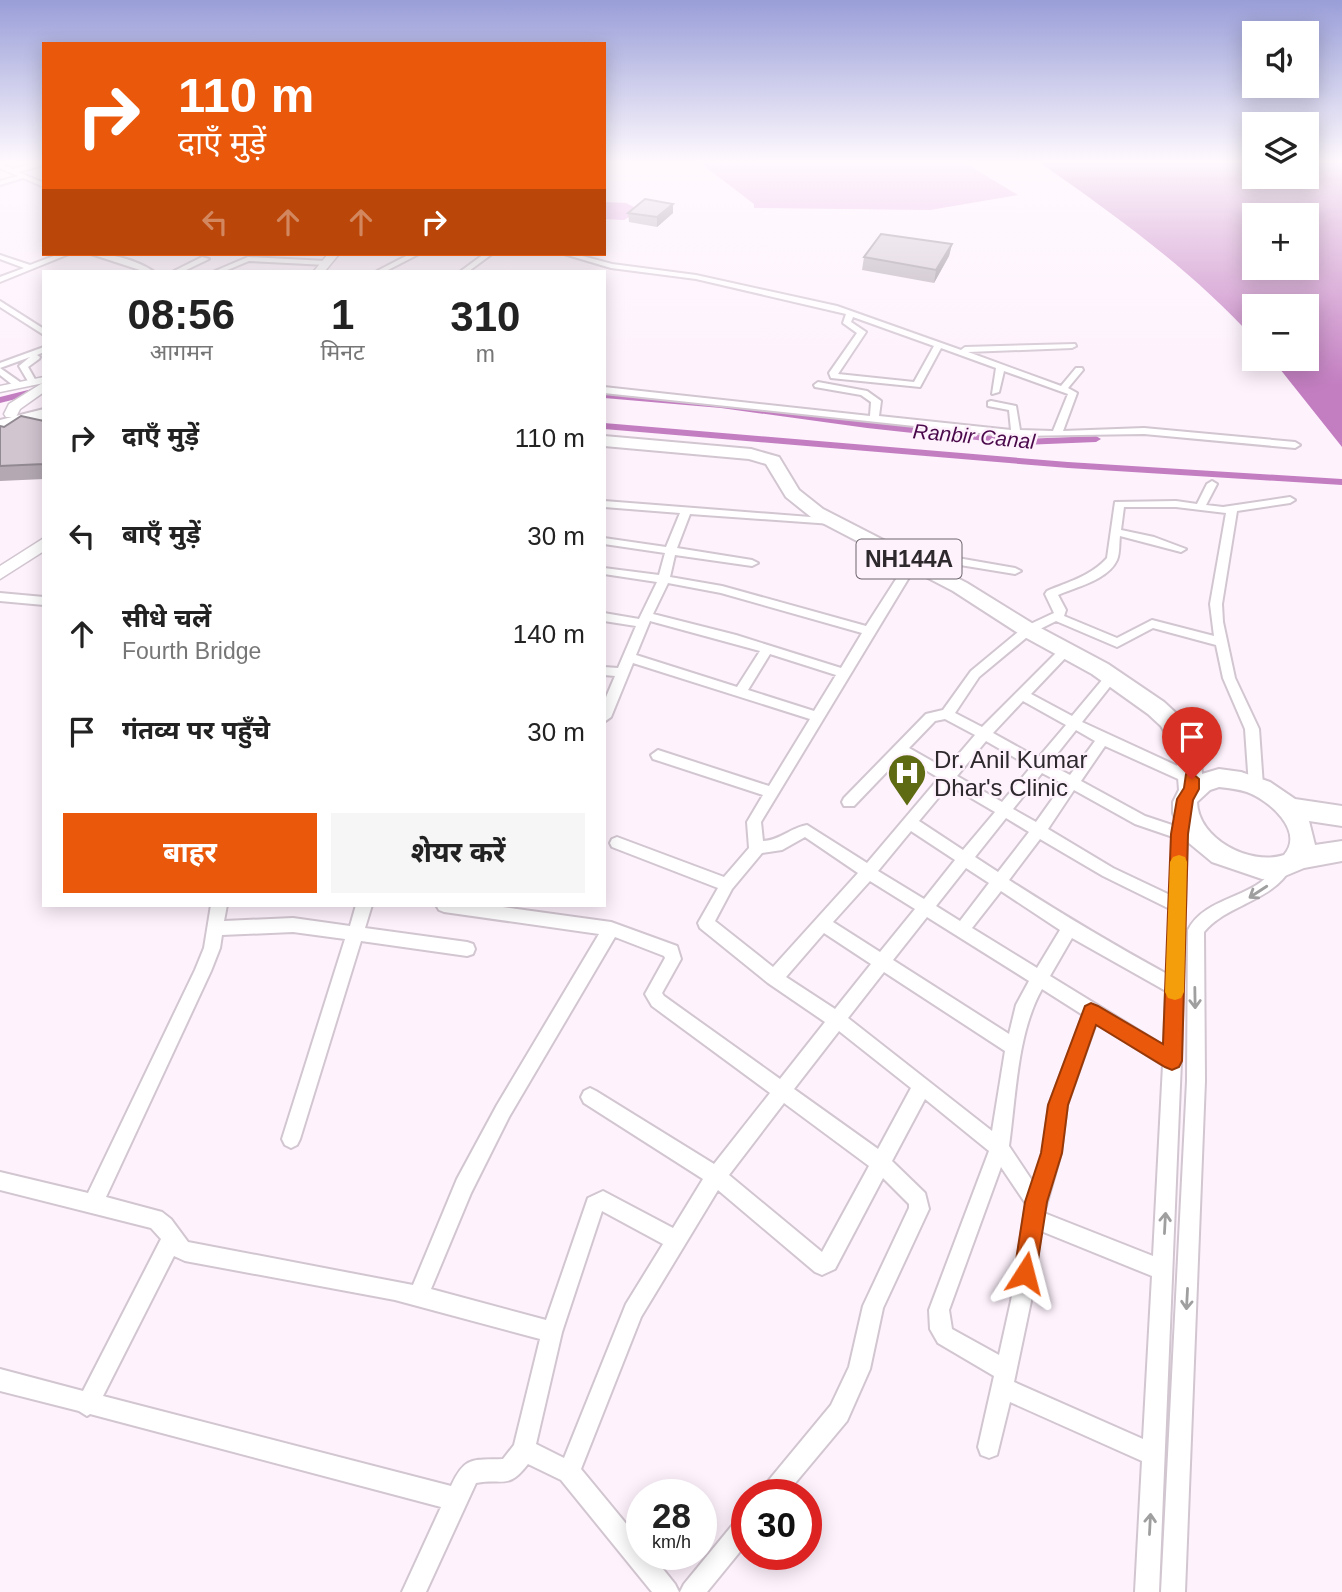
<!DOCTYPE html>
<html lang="hi">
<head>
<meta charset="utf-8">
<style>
	:root { --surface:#fff; --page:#f6f6f6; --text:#222; --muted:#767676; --accent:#ea580c }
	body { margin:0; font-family:Helvetica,"Noto Sans Devanagari",sans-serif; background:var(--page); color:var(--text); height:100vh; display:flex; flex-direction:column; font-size:26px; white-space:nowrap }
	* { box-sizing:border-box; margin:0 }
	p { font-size:23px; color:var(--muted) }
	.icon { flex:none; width:38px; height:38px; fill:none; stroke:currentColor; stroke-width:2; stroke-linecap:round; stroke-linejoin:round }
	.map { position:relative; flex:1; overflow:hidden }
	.drawer { position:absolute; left:42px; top:270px; width:564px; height:637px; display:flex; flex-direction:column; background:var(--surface); border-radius:0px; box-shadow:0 4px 18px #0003 }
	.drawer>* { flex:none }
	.top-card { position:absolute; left:42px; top:42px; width:564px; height:214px; border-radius:0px; box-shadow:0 4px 18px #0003; background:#ea580c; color:#fff; overflow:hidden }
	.buttons { position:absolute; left:1242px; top:21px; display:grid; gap:14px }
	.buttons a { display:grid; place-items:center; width:77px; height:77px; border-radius:0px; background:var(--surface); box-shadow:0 4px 18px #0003; font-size:35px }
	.speed { position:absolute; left:626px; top:1479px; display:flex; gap:14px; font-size:35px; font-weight:700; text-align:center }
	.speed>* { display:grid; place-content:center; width:91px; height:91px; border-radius:50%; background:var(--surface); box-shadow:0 4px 18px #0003; line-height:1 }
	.speed small { font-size:18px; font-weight:400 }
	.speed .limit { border:10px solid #d22; background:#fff; color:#111 }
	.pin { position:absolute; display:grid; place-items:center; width:60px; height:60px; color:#fff; margin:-72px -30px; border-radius:50% 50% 50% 0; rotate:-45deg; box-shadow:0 0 7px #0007 }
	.pin .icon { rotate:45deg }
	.me { position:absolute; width:77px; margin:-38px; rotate:9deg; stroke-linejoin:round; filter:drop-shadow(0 0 5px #0008) }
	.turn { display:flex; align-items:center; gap:24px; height:147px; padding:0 21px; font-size:32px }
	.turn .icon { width:91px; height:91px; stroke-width:2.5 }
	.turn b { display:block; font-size:49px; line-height:60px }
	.lanes { display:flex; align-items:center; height:66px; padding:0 21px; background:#0003; justify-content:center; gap:35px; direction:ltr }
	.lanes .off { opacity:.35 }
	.eta { display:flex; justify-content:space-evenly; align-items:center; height:119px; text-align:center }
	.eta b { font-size:42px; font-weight:700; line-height:49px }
	.button { display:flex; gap:14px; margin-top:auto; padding:14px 21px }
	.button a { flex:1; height:80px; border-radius:0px; background:var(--accent); color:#fff; font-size:28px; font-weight:700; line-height:80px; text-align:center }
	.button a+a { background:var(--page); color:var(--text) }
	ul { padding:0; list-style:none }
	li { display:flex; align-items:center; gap:21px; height:98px; padding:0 21px }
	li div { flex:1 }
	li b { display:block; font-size:26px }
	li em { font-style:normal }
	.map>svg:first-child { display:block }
	.green { fill:#e7ace5 }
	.water { fill:#c37ec1; fill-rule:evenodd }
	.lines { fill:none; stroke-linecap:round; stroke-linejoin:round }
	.canal { fill:#c37ec1; fill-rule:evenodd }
	.minor-casing { stroke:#d2c6d1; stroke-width:4 }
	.tertiary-casing { stroke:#d2c6d1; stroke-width:3 }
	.secondary-casing { stroke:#d2c6d1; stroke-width:3 }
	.trunk-casing { stroke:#d2c6d1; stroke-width:4 }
	.minor { fill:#fff; fill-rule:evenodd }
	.tertiary { fill:#fff; fill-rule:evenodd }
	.secondary { fill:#fff; fill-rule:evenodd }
	.trunk { fill:#fff; fill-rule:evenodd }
	.wall { fill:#b4a9b3 }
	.shaded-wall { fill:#928a92 }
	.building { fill:#d1c5d0; stroke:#928a92; stroke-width:2 }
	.oneway { stroke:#a09fa0 }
	.route { fill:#ea580c; stroke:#983908; stroke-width:2 }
	.slow { fill:#f59e0b }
	.labels { text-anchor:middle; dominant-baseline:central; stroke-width:5; stroke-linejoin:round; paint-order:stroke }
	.far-water-label { font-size:21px; font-style:italic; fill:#4a094a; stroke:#fef2fd }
	.shield { fill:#fef2fd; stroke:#6c656b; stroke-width:2 }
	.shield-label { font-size:23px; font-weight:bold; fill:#2d292d }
	.poi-label { font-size:24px; fill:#2d292d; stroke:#fef2fd; text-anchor:start }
</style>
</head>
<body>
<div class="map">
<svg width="1342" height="1592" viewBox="0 0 1342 1592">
	<rect width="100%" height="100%" fill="#fef2fd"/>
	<path class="green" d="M699,162h264l55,33 -88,15 -176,-2v-4z
		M604,202l22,1 8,4 1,6 -11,7 -20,-1z"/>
	<path class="water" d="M1039,162h216v15h52v-15h35v285l-70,-88h35v-53h-52v34c-63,-70 -139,-124 -216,-178zM1255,215h52v53h-52z"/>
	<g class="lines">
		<path class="canal" d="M44,386v6l-44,11v-6z
			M604,392l117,10 146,20 156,17 73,-3 5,3 -5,3 -73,3 -156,-17 -146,-20 -117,-10z
			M604,423l464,39 274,17v6l-274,-17 -464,-39z"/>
		<g class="minor-casing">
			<path id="minor" d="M39,162h5v3l-26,7 26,11v4l-21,-9 -23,7v-4l18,-5 -18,-8v-4l13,5z
				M59,254h10l-69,28v-5l24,-9 -24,-9v-4l30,10z
				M91,254c20,-1 45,6 62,17h-10z
				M410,254h9l-33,17h-9z
				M484,254h8l-23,17h-8z
				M564,254h11l37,10 84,11 141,31 124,44 4,-3 110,-3 1,2 -4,2 -104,4 93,34 15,-18h6l1,2 -15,18 9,5 -14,38 81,-3 151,14 5,3 -5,3 -151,-14 -136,2 -404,-43v-6l266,29 1,-14 -10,-7 -46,-8 -1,-2 4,-3 49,9 14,10 -2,15 132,14 -2,-20 -21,-4v-4l3,-1 25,5 4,24 33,1 15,-37 -64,-23 -5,21 -7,2 4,-26 -55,-20 -21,39 -89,-9 -2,-5 28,-40 -14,-10 3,-9 -150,-35 -85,-11zM853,317l81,29 -20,36 -76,-8 28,-42 -15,-10z
				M202,257l7,2 -25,12h-10z
				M248,257l78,4 4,2 -4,2 -77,-4 -24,10h-10z
				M0,301l44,28v6l-44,-28z
				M44,347v5l-7,3 3,2 -1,2 -11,8 8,14 -1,2h-6l-10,-17 11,-9 -30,11 20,14v4h-6l-14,-11v-12z
				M1212,481l5,3 -11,21 17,2 67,-10 5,3 -5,3 -53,8 -15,93 1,18 12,56 24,51 4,57 -2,4h-10l-2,-4 -4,-57 -22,-51 -7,-33 -63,-17 -36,19 -61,-26 -24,12 -53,44 -24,36 27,14 80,-80 4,-1 6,4 -2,3 -39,41 41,22 36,-43h8l2,3 -2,3 -34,43 115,53 2,4 -7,5 -5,-1 -82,-37 -24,35 64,35 30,10 5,-17h10l2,4 -5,21 -6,227 -22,531h-24l7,-131 -132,-59 -13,53 -8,3 -8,-3 -3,-8 16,-71 -56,-33 -8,-14 -1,-19 60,-159 -64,-52 -33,62 33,32 4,16 -46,99 -13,61 -23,52 -61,73h-25l3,-8 67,-81 18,-38 14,-61 46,-98v-4l-26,-26 -48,91 -13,6 -7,-3 -97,-82 -77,127 -60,152 61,74v11h9l24,30 4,8h-27l-91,-112 -33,-16c-20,26 -24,14 -52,19l-50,109h-24l39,-85 -351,-93 -3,2 -8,-5 -79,-20v-22l83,22 78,-152 -10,-11 -151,-38v-18l88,21 107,-223 9,-22 7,-43h16l-3,16 69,-3 57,8 6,-21h16l-7,23 102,14 6,2 2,5 -2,5 -6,2 -106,-15 -61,198 -3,6 -6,3 -6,-3 -3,-6 63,-200 -52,-7 -71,3 -2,13 -9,23 -105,226 56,15 9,7 17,23 225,43 44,-106 40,-74 102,-171 -155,-22 -5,-2 -3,-5h52l123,17 66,24 4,13 -19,34 2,3 116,83 45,-57 -57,-39 -68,-55 -2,-5 20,-35 -106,-41 -2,-4 2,-4 5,-2 107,40 25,-29 -2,-26 16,-27 -110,-36 -2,-4 7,-5 111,36 41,-67 -177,-56 -22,54 -7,5v-20l11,-26 -11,-1v-8l14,1 18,-42 -32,-5v-8l35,6 18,-37 -53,-8v-6l55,7 6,-22 -61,-9v-6l62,9 14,-34 -76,-6v-6l232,18 1,2 -5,3 -142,-10 -13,34 75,12 6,3 -6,3 -77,-11 -5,22 52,9 144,40 43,-67h8l2,2 -158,261 2,19c18,-1 27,-13 44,-16l60,38 72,-85 -37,-22 -48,50h-10l-2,-4 2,-4 82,-84 17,-4 28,-39 53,-44 30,-14 -9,-19 2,-3c21,-9 44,-15 60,-33l8,-56 61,-1 21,3 10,-20zM1124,507h52l50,6 -16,91 4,32 -62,-16 -35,18 -53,-22 2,-6 -8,-15c18,-8 50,-15 59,-35 3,-7 2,-17 3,-24l61,16 5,-3 -32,-12 -33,-7zM668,583l53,10 141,40 -21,35 -105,-33 -83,-21zM650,621l110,30 -23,36 -101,-32zM770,654l66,21 -22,36 -66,-21zM1023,701l43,24 -28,33 -45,-25zM945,719l30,16 -29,34 -37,-21 26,-27zM1076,730l19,11 -25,34 -21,-11zM986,741l45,26 -29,35 -45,-26zM1042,773l21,11 -27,38 -23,-13zM949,785l46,27 -32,38 -44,-29zM1074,790l61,34 38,13 -3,58 -57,-27 -65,-39zM1006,818l23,14 -31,40 -23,-15zM911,831l44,29 -31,39 -46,-28zM805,837l53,36 -85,94 -58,-46 17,-32 30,-36 20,-3zM1040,839l63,37 67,33 -3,65c-55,-30 -105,-60 -158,-94zM966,868l23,15 -29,38 -24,-15zM870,881l45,28 -35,43 -47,-30zM1001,891l59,39 -23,38 -65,-40zM927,917l102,64 -13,24 -7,29 -116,-74zM824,933l47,31 -36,45 -49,-32zM615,937l49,19 1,2 -20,36 7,12 118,87 -56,71 -118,-73 -6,-3 -6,3 -3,6 3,6 119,76 -30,49 -70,-37 -15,7 -42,122 -115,-31 40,-96 38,-76zM1072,938l94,53 -2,55 -114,-70zM884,972l121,79 -13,80 -144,-113zM1042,989l41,26 -34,90 -6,48 -10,29 -24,-36c7,-50 8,-113 33,-157zM1096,1023l67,42 -10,191 -109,-43 17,-60 6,-48zM839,1031l72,57 -33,61 -84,-60zM784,1103l85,63 -47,86 -93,-77zM1001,1167l25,37 -15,97 -12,54 -47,-26 -3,-19zM602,1211l61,33 -37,60 -62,154 -28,-14 26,-112zM1041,1231l111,45 -9,163 -129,-57 17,-81zM174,1256l11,5 210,39 145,39 -26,106 -11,14c-31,1 -38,-3 -52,27l-348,-90z
				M946,556l69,12 6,3 -6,3 -67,-11 -21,9 -6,-3z
				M0,593l44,4v8l-44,-4z
				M1285,860l5,2 2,4c-19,36 -64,37 -88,66l1,149 -20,511h-24l26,-511 1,-151c14,-28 50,-31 73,-48 9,-7 13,-18 24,-22z
				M747,1513v30l-40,49h-27l4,-8 55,-67z"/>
		</g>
		<g class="tertiary-casing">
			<path id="tertiary" d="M44,377v6l-44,9v-6z"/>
		</g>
		<g class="secondary-casing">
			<path id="secondary" d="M328,254h11l-14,17h-11z
				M44,382v10l-24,17 -4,8h-10l-2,-3 5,-10z
				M44,538v13l-44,28v-13z"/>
		</g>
		<g class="trunk-casing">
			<path id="trunk" d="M44,409v10l-44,11v-10z
				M604,436l147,13 28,8 20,33 24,19 144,74 68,42 73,39 56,38 13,12 23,37 2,23 17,-5 22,3 29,10 25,17 47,7v20l-33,-5 6,24 27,-4v20l-38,7 -24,10 -18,1 -50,-17 -23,-19 -12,-19 -4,-11v-11l6,-12 -3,-39 -15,-25 -13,-12 -56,-40 -71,-39 -68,-44 -142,-74 -25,-20 -20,-33 -17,-5 -145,-13zM1219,787c9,1 19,2 28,5 22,8 58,39 37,63 -34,11 -86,-16 -87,-53l13,-12z"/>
		</g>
		<use href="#minor" class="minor"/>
		<use href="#tertiary" class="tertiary"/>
		<use href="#secondary" class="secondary"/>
		<use href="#trunk" class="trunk"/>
	</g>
	<path class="wall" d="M673,204v9l-16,14 -28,-5 -1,-9z
		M952,244l-3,12 -15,27 -72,-13 2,-13z
		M44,421v58l-44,2v-55l4,1z"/>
	<path class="shaded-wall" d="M673,204v9l-16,14v-10z
		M952,244l-3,12 -15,27 2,-13z"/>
	<path class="building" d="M645,199l28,5 -16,13 -29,-4z
		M881,234l71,10 -16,26 -72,-13z
		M21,416l23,5v43l-44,2v-40l4,1z"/>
	<defs><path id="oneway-shaft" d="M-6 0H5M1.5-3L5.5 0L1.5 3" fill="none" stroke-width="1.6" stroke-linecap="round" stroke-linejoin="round" transform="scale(1.75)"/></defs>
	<g class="oneway">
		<use href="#oneway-shaft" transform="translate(1258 892) rotate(147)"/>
		<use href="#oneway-shaft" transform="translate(1195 998) rotate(89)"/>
		<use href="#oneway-shaft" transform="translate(1165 1223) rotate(-87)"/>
		<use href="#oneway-shaft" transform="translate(1187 1299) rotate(93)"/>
		<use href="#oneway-shaft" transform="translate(1150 1524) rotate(-87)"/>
	</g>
	<linearGradient id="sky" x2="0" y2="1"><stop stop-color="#999ed8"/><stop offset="0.42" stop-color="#fff9fe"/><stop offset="1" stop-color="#fff9fe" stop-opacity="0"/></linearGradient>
	<rect width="1342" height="385" fill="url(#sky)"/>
	<path class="route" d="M1192,773l7,6v10l-6,11 -5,34 -6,227 -3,6 -7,3 -7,-3 -69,-42 -28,80 -6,48 -15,49 -11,71 -3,8 -8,3 -8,-3 -3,-8 11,-71 16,-49 7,-48 37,-99 6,-3 7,3 65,38 8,-210 6,-35 7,-11 2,-14z"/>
	<path class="slow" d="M1179,855l6,2 2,5 -3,130 -3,6 -6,2 -7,-2 -3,-6 5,-130 3,-5z"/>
	<defs>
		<g id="hospital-pin" transform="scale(2.0125)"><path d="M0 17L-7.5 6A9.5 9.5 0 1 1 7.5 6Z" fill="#5e6b13" stroke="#fef2fd"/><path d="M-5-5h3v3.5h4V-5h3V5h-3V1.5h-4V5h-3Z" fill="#fff"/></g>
	</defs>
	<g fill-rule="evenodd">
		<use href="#hospital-pin" x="907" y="773"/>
	</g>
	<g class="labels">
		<g class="far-water-label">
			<text transform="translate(974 436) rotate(5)">Ranbir Canal</text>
		</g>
		<rect class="shield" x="856.5" y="539.5" width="105" height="39" rx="5"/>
		<g class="shield-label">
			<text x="909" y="559">NH144A</text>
		</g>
		<g class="poi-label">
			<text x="934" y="759">Dr. Anil Kumar<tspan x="934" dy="28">Dhar's Clinic</tspan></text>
		</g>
	</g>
</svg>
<div class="buttons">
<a><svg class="icon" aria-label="sound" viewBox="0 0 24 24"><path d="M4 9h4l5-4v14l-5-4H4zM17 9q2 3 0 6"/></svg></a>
<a><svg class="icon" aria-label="layers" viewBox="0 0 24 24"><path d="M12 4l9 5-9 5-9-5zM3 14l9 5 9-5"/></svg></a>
<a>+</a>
<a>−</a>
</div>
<div class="speed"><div>28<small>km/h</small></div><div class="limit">30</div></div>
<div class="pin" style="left:1192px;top:779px;background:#d93025"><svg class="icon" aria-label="arrive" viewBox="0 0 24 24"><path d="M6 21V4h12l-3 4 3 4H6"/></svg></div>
<svg class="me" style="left:1025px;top:1273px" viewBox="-20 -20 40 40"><path d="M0-17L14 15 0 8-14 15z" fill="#ea580c" stroke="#fff" stroke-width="4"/></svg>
<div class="top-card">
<div class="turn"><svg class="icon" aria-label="right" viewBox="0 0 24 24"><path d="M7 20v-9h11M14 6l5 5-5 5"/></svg><div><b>110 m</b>दाएँ मुड़ें</div></div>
<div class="lanes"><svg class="icon off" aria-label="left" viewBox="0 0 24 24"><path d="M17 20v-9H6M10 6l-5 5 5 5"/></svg><svg class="icon off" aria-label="ahead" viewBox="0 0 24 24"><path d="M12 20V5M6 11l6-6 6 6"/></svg><svg class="icon off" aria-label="ahead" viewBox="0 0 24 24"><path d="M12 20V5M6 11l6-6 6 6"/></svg><svg class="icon" aria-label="right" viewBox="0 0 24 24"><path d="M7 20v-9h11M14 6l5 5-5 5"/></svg></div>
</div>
<section class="drawer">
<div class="eta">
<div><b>08:56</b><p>आगमन</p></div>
<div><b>1</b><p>मिनट</p></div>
<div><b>310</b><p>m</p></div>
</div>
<ul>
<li><svg class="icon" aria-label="right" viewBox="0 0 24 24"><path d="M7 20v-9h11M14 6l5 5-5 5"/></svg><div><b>दाएँ मुड़ें</b></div><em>110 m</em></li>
<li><svg class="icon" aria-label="left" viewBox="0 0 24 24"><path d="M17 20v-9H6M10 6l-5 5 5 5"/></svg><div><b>बाएँ मुड़ें</b></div><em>30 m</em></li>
<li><svg class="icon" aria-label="ahead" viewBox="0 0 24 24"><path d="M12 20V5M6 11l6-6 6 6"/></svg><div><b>सीधे चलें</b><p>Fourth Bridge</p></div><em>140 m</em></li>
<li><svg class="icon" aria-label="arrive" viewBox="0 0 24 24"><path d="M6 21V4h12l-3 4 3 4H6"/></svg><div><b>गंतव्य पर पहुँचे</b></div><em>30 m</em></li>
</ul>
<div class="button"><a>बाहर</a><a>शेयर करें</a></div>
</section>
</div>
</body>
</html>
